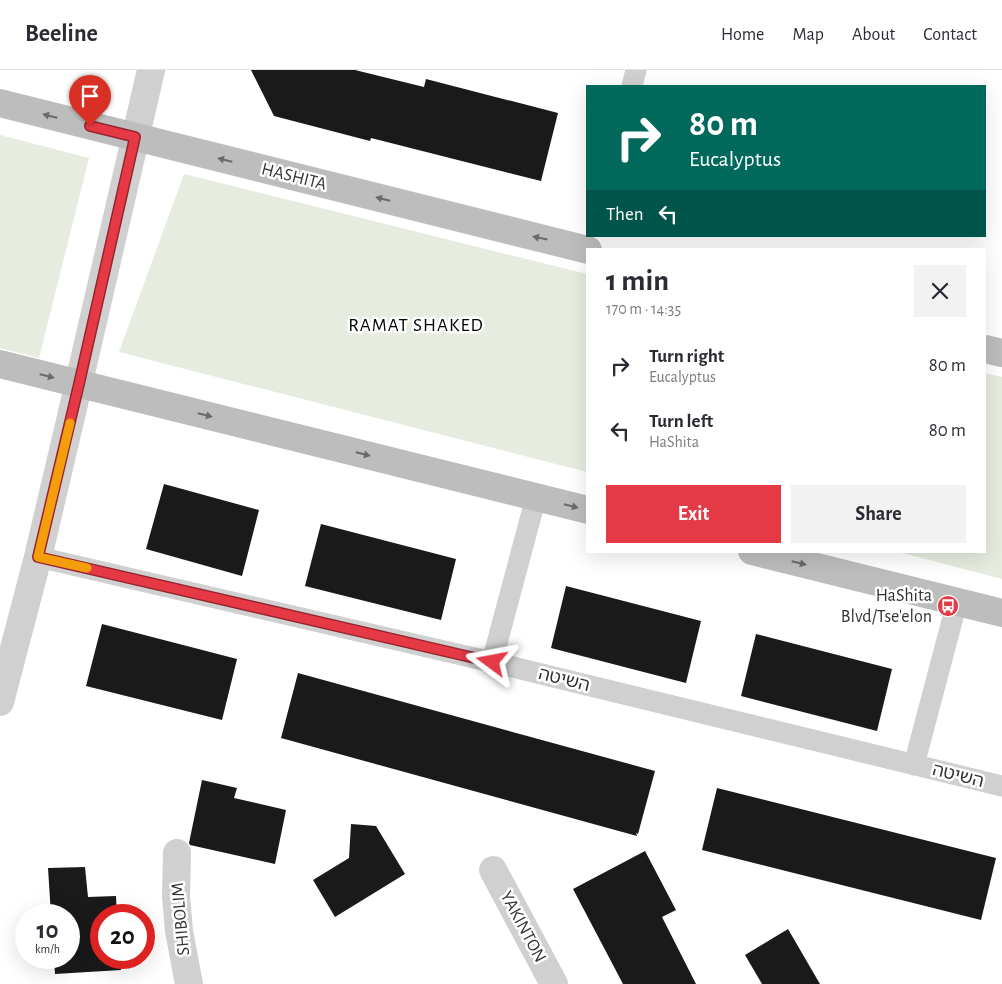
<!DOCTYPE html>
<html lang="en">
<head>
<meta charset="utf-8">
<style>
	:root { --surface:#fff; --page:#f2f2f3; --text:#2b2b33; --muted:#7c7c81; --line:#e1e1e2; --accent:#e63946 }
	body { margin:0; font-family:"Alegreya Sans","Noto Sans Hebrew",sans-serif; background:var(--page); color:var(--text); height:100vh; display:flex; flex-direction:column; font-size:19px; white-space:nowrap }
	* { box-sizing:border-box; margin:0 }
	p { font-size:16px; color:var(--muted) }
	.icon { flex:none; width:28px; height:28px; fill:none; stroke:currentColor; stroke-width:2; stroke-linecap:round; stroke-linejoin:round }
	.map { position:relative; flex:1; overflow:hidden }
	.details { position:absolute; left:586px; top:178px; width:400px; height:305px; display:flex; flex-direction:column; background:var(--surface); border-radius:0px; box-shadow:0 5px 20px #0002 }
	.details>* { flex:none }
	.banner { position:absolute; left:586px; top:15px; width:400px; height:152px; border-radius:0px; box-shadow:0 5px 20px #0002; background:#00695c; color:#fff; overflow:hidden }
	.speed { position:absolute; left:15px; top:834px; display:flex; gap:10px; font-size:25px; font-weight:700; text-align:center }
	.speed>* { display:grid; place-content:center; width:65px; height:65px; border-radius:50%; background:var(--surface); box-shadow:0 5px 20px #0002; line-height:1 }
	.speed small { font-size:12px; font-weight:400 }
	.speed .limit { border:8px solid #d22; background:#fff; color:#111 }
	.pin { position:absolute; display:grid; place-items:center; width:42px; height:42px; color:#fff; margin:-51px -21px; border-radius:50% 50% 50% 0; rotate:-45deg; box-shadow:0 0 5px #0007 }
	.pin .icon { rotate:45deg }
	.me { position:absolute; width:55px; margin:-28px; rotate:283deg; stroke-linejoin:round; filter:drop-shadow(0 0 4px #0008) }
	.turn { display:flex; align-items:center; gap:18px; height:105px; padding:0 20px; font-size:22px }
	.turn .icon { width:65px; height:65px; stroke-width:2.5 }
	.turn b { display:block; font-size:35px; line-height:42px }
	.then { display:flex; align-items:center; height:48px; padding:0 20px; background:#0003; gap:10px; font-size:19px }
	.round { display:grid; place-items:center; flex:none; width:52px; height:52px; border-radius:0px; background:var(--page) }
	.summary { display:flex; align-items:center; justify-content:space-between; height:85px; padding:0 20px }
	h1 { font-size:30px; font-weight:600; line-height:38px }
	.action { display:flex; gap:10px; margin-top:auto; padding:10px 20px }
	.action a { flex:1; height:58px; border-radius:0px; background:var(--accent); color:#fff; font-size:20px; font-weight:600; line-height:58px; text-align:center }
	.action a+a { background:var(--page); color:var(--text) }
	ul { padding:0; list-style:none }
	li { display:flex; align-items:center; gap:15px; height:65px; padding:0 20px }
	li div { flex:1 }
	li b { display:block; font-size:19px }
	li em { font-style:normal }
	header { display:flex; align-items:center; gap:30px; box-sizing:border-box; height:70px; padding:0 25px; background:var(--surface); border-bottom:1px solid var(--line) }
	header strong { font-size:24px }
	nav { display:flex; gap:28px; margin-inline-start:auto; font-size:18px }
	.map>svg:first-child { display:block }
	.green { fill:#e6ecdf }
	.building { fill:#1a1a1a }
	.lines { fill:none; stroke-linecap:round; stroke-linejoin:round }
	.lane { stroke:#d0d0d0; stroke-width:21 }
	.street { stroke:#d0d0d0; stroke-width:28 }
	.secondary { stroke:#bdbdbd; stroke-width:28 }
	.oneway { fill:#6a6a6a }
	.route-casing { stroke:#96252e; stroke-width:12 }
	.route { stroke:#e63946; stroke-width:9 }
	.slow { stroke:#f59e0b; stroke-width:9 }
	.labels { text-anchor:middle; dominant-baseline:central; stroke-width:5; stroke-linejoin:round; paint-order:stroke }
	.street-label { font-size:18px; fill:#333; stroke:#fff }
	.poi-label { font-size:18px; fill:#333; stroke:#fff; text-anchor:end }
	.neighbourhood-label { font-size:19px; letter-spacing:1px; fill:#000; stroke:#fff }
</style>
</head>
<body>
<header>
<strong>Beeline</strong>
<nav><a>Home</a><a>Map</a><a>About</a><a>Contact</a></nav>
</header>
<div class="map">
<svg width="1002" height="914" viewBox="0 0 1002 914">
	<rect width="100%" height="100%" fill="#fff"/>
	<path class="green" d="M0,65l89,23 -50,200 -39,-10z
		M184,104l403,100v198l-468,-120z
		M985,303l17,4v202l-107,-28h90z"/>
	<path class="building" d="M251,0h104l69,17 2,-8 132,34 -17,68 -170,-43 -1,3 -96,-25z
		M164,414l95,26 -17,66 -96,-27z
		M321,454l135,35 -15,61 -136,-34z
		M566,516l135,35 -15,62 -135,-35z
		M102,554l135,35 -15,61 -136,-34z
		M756,564l136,35 -15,62 -136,-35z
		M298,603l357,98 -17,63 -2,-1 1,3 -356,-98z
		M202,710l35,8 -3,10 52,12 -11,54 -85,-19 -1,-2z
		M717,718l279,70 -15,62 -279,-70z
		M351,754l25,2 29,48 -70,43 -22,-37 36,-22z
		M645,781l31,59 -14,7 34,67h-73l-50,-95z
		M85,797l3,30 28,-1 1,19h-16v43h19l1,12 -66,4 -1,-16h15v-43h-18l-3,-47z
		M788,859l32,55h-58l-17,-29z"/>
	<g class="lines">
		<path class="lane" d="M632,16l4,-16
			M38,487l454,105 510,124
			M492,592l44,-165
			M914,695l43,-163"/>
		<path class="street" d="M0,632l38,-145 32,-136 81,-351
			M177,783l-1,43 3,35 10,53
			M493,800l61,114"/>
		<path class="secondary" d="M0,33l588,147
			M985,279l17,4
			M0,294l588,146
			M752,481l250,62"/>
	</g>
	<defs><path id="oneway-solid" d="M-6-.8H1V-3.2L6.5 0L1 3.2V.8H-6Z" transform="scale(1.25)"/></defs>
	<g class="oneway">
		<use href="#oneway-solid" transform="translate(50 46) rotate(-166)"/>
		<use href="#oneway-solid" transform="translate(225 90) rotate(-166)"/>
		<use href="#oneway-solid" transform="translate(383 129) rotate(-166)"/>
		<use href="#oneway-solid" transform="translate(540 168) rotate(-168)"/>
		<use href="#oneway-solid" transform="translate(47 306) rotate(14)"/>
		<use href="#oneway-solid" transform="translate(205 345) rotate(14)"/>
		<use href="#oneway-solid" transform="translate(363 384) rotate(14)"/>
		<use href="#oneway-solid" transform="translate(571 436) rotate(14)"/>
		<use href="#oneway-solid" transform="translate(799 493) rotate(14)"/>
	</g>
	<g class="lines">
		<g class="route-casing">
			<path id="route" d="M90,56l45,11 -56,247 -41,173 454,105"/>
		</g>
		<use href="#route" class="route"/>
		<path class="slow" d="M70,353l-32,134 49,11"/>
	</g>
	<defs>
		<g id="bus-disc" transform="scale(1.125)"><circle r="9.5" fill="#e63946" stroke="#fff"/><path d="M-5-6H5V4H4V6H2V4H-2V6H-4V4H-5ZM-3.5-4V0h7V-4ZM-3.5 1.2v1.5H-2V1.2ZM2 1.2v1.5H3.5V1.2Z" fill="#fff"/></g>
	</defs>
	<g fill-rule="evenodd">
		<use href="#bus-disc" x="948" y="536"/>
	</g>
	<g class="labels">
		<g class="street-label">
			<text transform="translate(294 107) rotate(14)">HASHITA</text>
			<text transform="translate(564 610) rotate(14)">השיטה</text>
			<text transform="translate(958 706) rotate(14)">השיטה</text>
			<text transform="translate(181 849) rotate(-95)">SHIBOLIM</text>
			<text transform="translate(523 857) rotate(62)">YAKINTON</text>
		</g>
		<g class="poi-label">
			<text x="932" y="526">HaShita<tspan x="932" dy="21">Blvd/Tse'elon</tspan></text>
		</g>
		<g class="neighbourhood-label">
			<text x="416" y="255">RAMAT SHAKED</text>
		</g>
	</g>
</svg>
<div class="speed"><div>10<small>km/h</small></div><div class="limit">20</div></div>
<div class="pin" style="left:90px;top:56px;background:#d93025"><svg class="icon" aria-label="arrive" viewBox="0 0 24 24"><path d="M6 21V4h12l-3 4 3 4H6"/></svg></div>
<svg class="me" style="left:492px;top:592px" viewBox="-20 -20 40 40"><path d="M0-17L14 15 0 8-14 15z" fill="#e63946" stroke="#fff" stroke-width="4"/></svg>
<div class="banner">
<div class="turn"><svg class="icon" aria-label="right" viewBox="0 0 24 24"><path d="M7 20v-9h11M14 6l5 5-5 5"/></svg><div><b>80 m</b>Eucalyptus</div></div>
<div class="then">Then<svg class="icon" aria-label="left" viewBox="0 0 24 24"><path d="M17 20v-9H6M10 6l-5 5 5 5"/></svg></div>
</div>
<section class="details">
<div class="summary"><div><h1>1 min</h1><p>170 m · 14:35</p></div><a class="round"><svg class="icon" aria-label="close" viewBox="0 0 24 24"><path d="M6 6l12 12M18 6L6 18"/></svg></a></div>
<ul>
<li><svg class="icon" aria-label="right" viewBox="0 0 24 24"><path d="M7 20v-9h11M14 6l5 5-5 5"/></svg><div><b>Turn right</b><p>Eucalyptus</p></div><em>80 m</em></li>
<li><svg class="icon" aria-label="left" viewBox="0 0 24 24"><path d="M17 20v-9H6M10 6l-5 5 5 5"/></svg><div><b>Turn left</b><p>HaShita</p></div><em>80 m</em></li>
</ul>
<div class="action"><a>Exit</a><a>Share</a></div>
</section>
</div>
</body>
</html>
